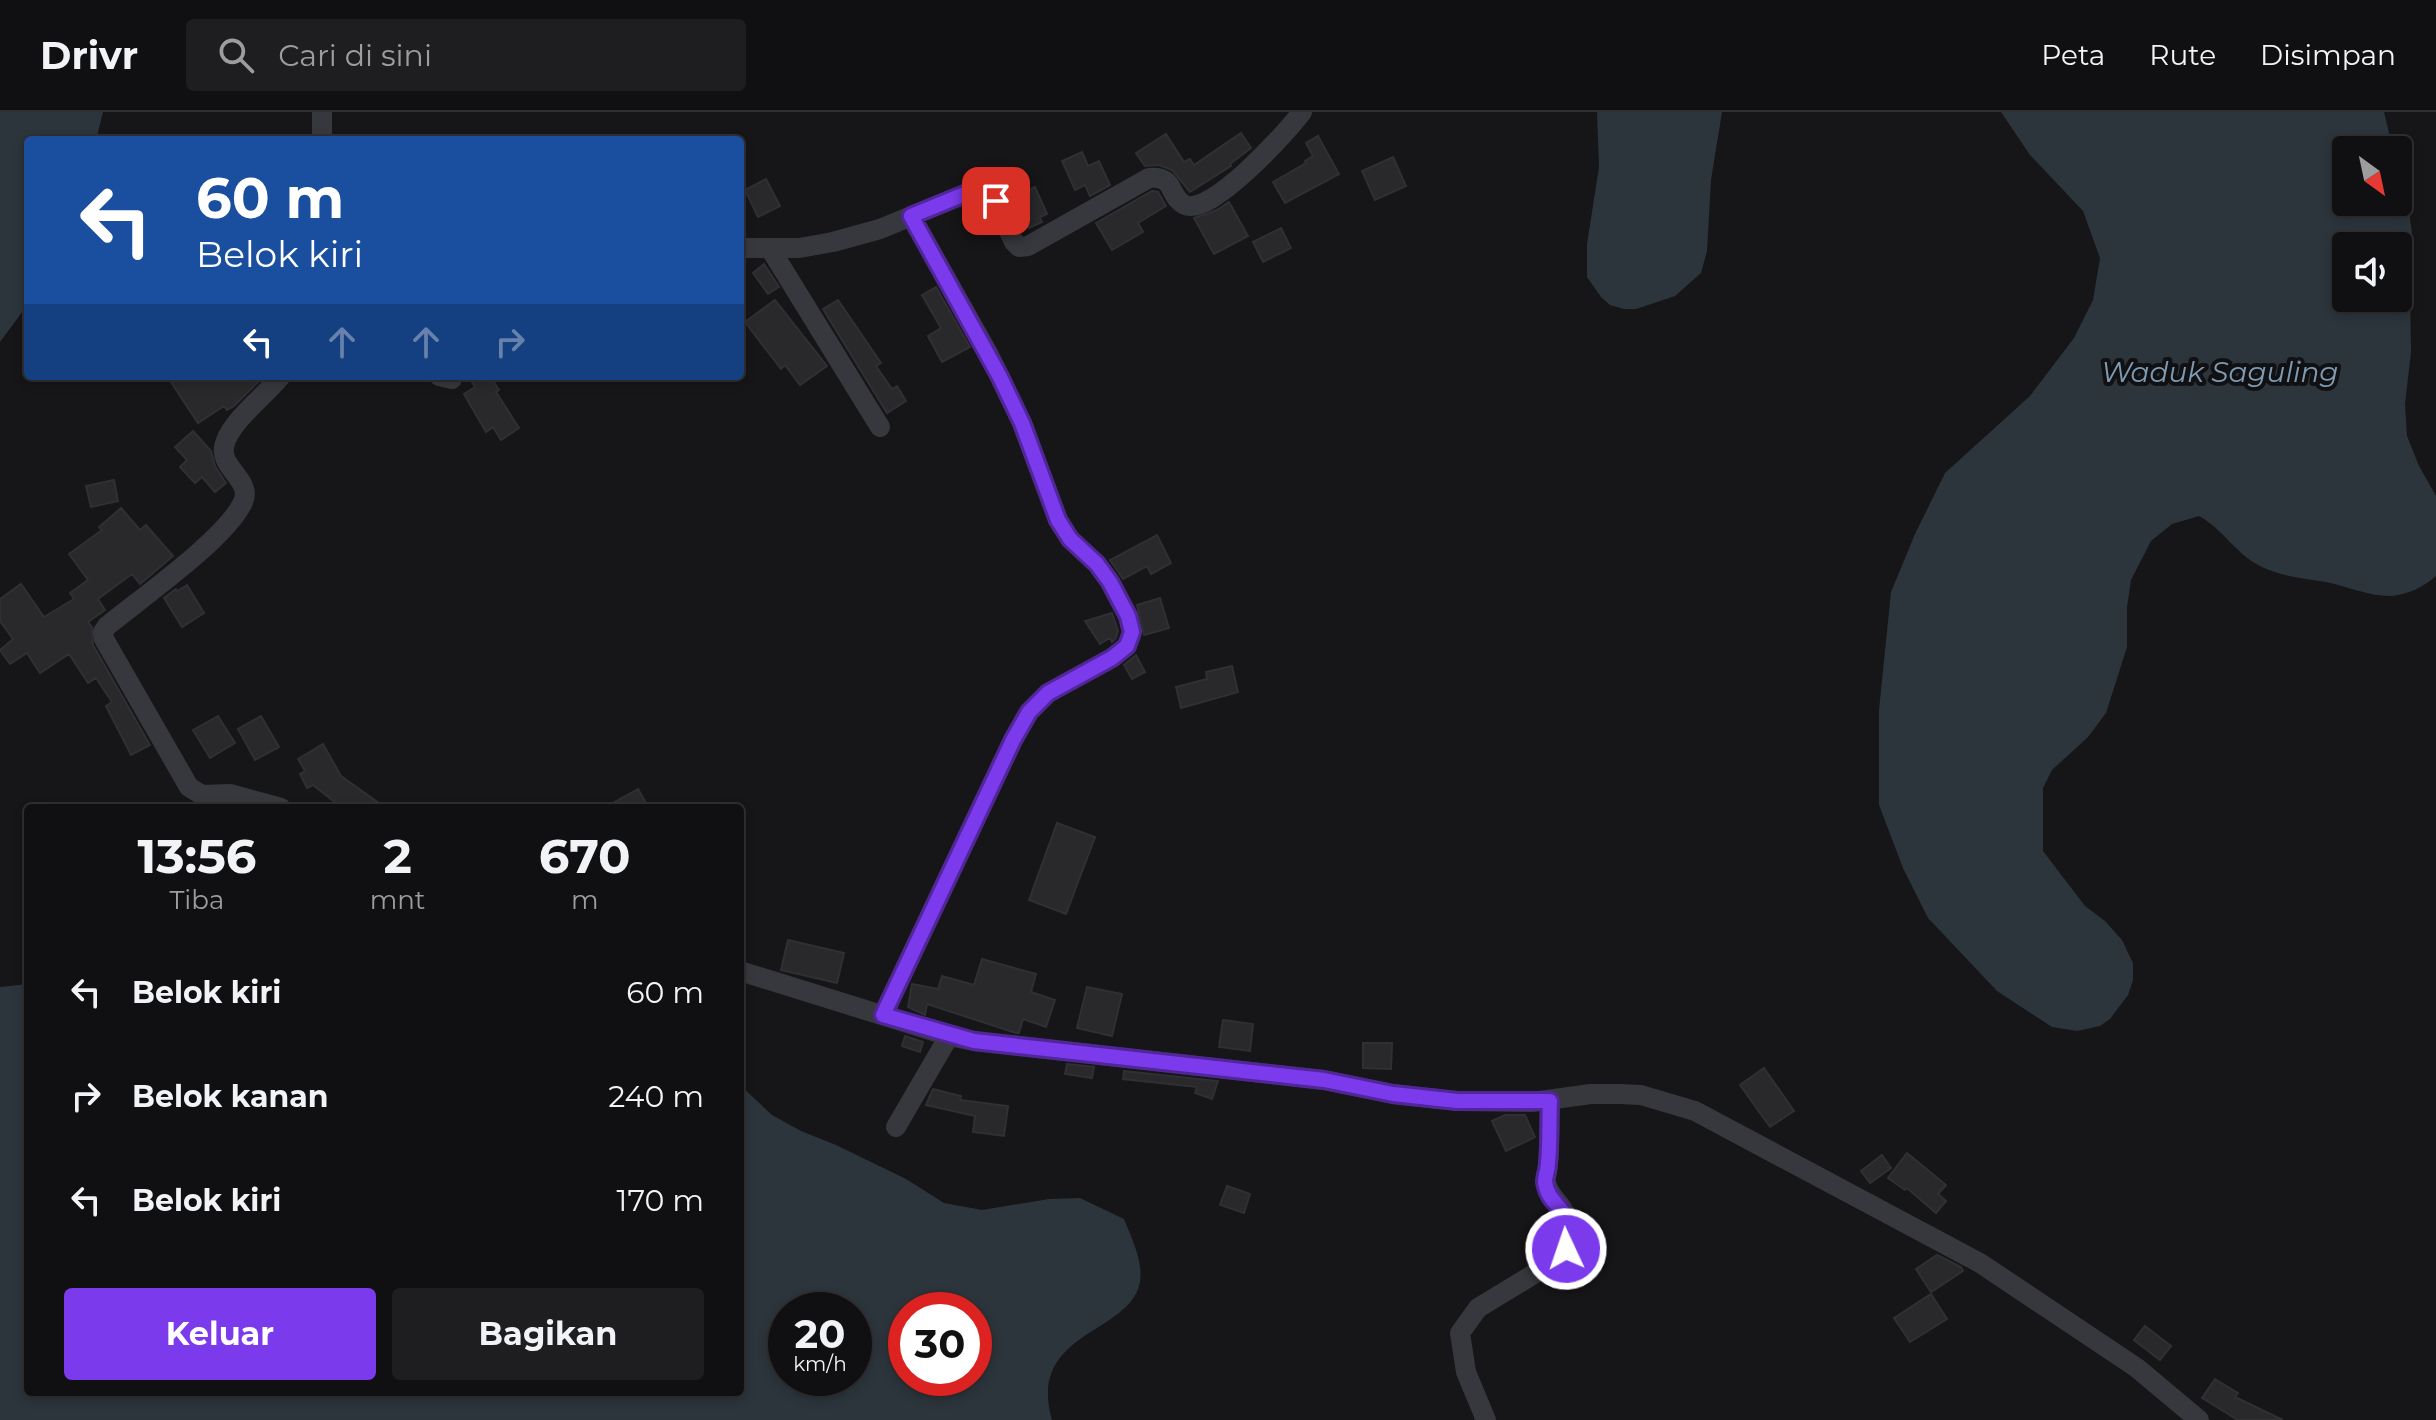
<!DOCTYPE html>
<html lang="id">
<head>
<meta charset="utf-8">
<style>
	:root { --surface:#101012; --page:#1e1e20; --text:#f1f3f6; --muted:#9c9d9f; --line:#303032; --accent:#7c3aed }
	body { margin:0; font-family:Montserrat,sans-serif; background:var(--page); color:var(--text); height:100vh; display:flex; flex-direction:column; font-size:30px; white-space:nowrap }
	* { box-sizing:border-box; margin:0 }
	p { font-size:26px; color:var(--muted) }
	.icon { flex:none; width:44px; height:44px; fill:none; stroke:currentColor; stroke-width:2; stroke-linecap:round; stroke-linejoin:round }
	.map { position:relative; flex:1; overflow:hidden }
	.drawer { position:absolute; left:24px; top:692px; width:720px; height:592px; display:flex; flex-direction:column; background:var(--surface); border-radius:8px; box-shadow:0 4px 12px #0003,0 0 0 2px var(--line) }
	.drawer>* { flex:none }
	.banner { position:absolute; left:24px; top:24px; width:720px; height:244px; border-radius:8px; box-shadow:0 4px 12px #0003,0 0 0 2px var(--line); background:#1a4fa0; color:#fff; overflow:hidden }
	.needle { width:52px; rotate:147deg }
	.tools { position:absolute; left:2332px; top:24px; display:grid; gap:16px }
	.tools a { display:grid; place-items:center; width:80px; height:80px; border-radius:8px; background:var(--surface); box-shadow:0 4px 12px #0003,0 0 0 2px var(--line); font-size:40px }
	.speed { position:absolute; left:768px; top:1180px; display:flex; gap:16px; font-size:40px; font-weight:700; text-align:center }
	.speed>* { display:grid; place-content:center; width:104px; height:104px; border-radius:50%; background:var(--surface); box-shadow:0 4px 12px #0003,0 0 0 2px var(--line); line-height:1 }
	.speed small { font-size:20px; font-weight:400 }
	.speed .limit { border:12px solid #d22; background:#fff; color:#111 }
	.pin { position:absolute; display:grid; place-items:center; width:68px; height:68px; color:#fff; margin:-34px; border-radius:16px; box-shadow:0 4px 12px #0006 }
	.me { position:absolute; width:88px; margin:-44px; rotate:357deg; stroke-linejoin:round; filter:drop-shadow(0 0 6px #0008) }
	.turn { display:flex; align-items:center; gap:28px; height:168px; padding:0 40px; font-size:36px }
	.turn .icon { width:104px; height:104px; stroke-width:2.5 }
	.turn b { display:block; font-size:56px; line-height:68px }
	.lanes { display:flex; align-items:center; height:76px; padding:0 40px; background:#0003; justify-content:center; gap:40px; direction:ltr }
	.lanes .off { opacity:.35 }
	.eta { display:flex; justify-content:space-evenly; align-items:center; height:136px; text-align:center }
	.eta b { font-size:48px; font-weight:700; line-height:56px }
	.primary-button { display:flex; gap:16px; margin-top:auto; padding:16px 40px }
	.primary-button a { flex:1; height:92px; border-radius:8px; background:var(--accent); color:#fff; font-size:32px; font-weight:700; line-height:92px; text-align:center }
	.primary-button a+a { background:var(--page); color:var(--text) }
	ul { padding:0; list-style:none }
	li { display:flex; align-items:center; gap:24px; height:104px; padding:0 40px }
	li div { flex:1 }
	li b { display:block; font-size:30px }
	li em { font-style:normal }
	header { display:flex; align-items:center; gap:48px; box-sizing:border-box; height:112px; padding:0 40px; background:var(--surface); border-bottom:2px solid var(--line) }
	header strong { font-size:38px }
	nav { display:flex; gap:44px; margin-inline-start:auto; font-size:28px }
	.search { width:560px; height:72px; background:var(--page); display:flex; align-items:center; gap:20px; box-sizing:border-box; padding:0 28px; border-radius:8px; color:var(--muted); font-size:30px }
	.map>svg:first-child { display:block }
	.water { fill:#2c353c; fill-rule:evenodd }
	.building { fill:#29292c; stroke:#303034; stroke-width:2 }
	.lines { fill:none; stroke-linecap:round; stroke-linejoin:round }
	.minor { stroke:#37383d; stroke-width:20 }
	.route-casing { stroke:#51269a; stroke-width:20 }
	.route { stroke:#7c3aed; stroke-width:14 }
	.labels { text-anchor:middle; dominant-baseline:central; stroke-width:8; stroke-linejoin:round; paint-order:stroke }
	.water-label { font-size:28px; font-style:italic; fill:#7f9bb3; stroke:#111113 }
</style>
</head>
<body>
<header>
<strong>Drivr</strong>
<div class="search"><svg class="icon" aria-label="search" viewBox="0 0 24 24"><circle cx="10" cy="10" r="6"/><path d="M15 15l6 6"/></svg>Cari di sini</div>
<nav><a>Peta</a><a>Rute</a><a>Disimpan</a></nav>
</header>
<div class="map">
<svg width="2436" height="1308" viewBox="0 0 2436 1308">
	<rect width="100%" height="100%" fill="#161618"/>
	<path class="water" d="M0,0h103l-7,28h-68v164l-28,38z
		M1597,0h125l-11,68 -4,71 -6,22 -26,23 -39,13h-12l-14,-4 -9,-8 -14,-20v-33l12,-77z
		M2001,0h383l9,38h-47v52h52v-37l8,23 7,53 -3,46 1,65 -6,52 2,32 12,30 17,30v80c-13,11 -27,18 -44,20 -21,1 -46,-10 -66,-14 -23,-4 -44,-5 -66,-16 -24,-12 -37,-37 -61,-50l-27,8 -21,17 -20,39 -4,27v40l-21,66 -18,24 -36,33 -9,18v63l42,55 20,15 17,19 11,23v17l-5,15 -18,24 -10,7 -23,5 -25,-4 -55,-36 -69,-73 -25,-50 -24,-63v-95l12,-118 24,-58 30,-61 85,-77 44,-58 19,-38 7,-42 -17,-47 -53,-56zM2346,134h52v52h-52z
		M28,872v408h712v-307l32,30 29,16 35,14 70,34 38,24 38,7 67,-11 31,-1 44,21c6,15 14,32 16,48 10,69 -116,56 -88,153h-1052v-433zM786,1198h68v68h-68zM906,1198h68v68h-68z"/>
	<path class="building" d="M1241,21l10,15 -21,16 1,2 -41,26 -18,-22 -13,-5 -14,1 -9,-13 30,-19 18,28 6,-3 4,6z
		M1318,24l21,38 -54,29 -12,-21 33,-19 -1,-2 8,-5 -7,-13z
		M1082,40l6,14 11,-5 11,24 -20,11 -5,-11 -10,5 -13,-29z
		M1393,45l13,29 -31,14 -13,-29z
		M766,67l14,27 -22,11 -13,-27z
		M1035,75l12,27 -7,3 2,5 -13,6 -3,-5 -5,2 -13,-27z
		M1152,79l6,1 8,14 -28,17 5,9 -31,18 -16,-27z
		M1229,90l19,34 -34,18 -20,-36 23,-8z
		M1281,116l10,20 -28,14 -10,-20z
		M764,152l15,23 -11,7 -15,-21z
		M936,175l34,60 -28,15 -14,-26 13,-8 -19,-33z
		M775,188l52,66 -27,19 -15,-20 -4,4 -36,-47z
		M838,188l43,63 -5,3 16,23 5,-3 9,15 -19,12 -64,-104z
		M167,264h97l-30,30 -7,4 -3,-4 -26,17z
		M468,264h22l9,14 -3,2 23,36 -18,12 -8,-13 -7,5 -22,-38 11,-7z
		M193,319l18,20 4,15 11,17 -11,9 -13,-15 -7,6 -15,-16 7,-7 -12,-13z
		M114,368l4,21 -27,6 -5,-21z
		M121,396l19,22 6,-5 27,31 -33,28 -8,-10 -34,25 7,11 -17,12 4,5 1,18 57,100 -19,10 -25,-49 6,-4 -16,-24 -8,5 -19,-29 -29,19 -13,-20 -17,11 -10,-14 13,-11 -13,-18v-22l21,-15 23,33 30,-18 -4,-6 18,-13 -19,-26 33,-24 -3,-3z
		M1157,423l14,28 -20,11 -4,-8 -24,13 -13,-19z
		M187,473l17,28 -22,14 -18,-29 12,-9 1,2z
		M1160,486l9,30 -25,7 -7,-30z
		M1112,501l6,18 -2,7 -4,4 -2,-4 -10,6 -15,-23z
		M1136,543l9,17 -13,7 -8,-14z
		M1232,554l6,26 -57,16 -5,-21 31,-8 -1,-7z
		M218,604l17,27 -25,15 -17,-28z
		M261,604l18,31 -24,13 -17,-31z
		M323,632l18,32 45,32h-44l-29,-23 -6,3 -7,-14 5,-3 -7,-12z
		M638,677l11,19h-45z
		M1057,711l38,14 -29,77 -37,-14z
		M788,828l56,13 -7,30 -56,-13z
		M982,847l54,15 -5,18 24,8 -9,27 -23,-8 -4,14h-3l-89,-29 -2,11 -17,-8 4,-23 26,5 4,-13 32,9z
		M1087,875l35,7 -10,42 -35,-8z
		M1223,908l30,4 -3,27 -31,-4z
		M905,924l18,6 -3,10 -18,-6z
		M1363,931h29l-1,26 -28,-1z
		M1067,952l27,3 -2,11 -27,-4z
		M1764,956l30,43 -24,16 -30,-42z
		M1124,959l94,10 -6,18 -17,-6 2,-6 -74,-8z
		M933,977l28,7 -1,4 48,6 -4,30 -31,-4 2,-16 -49,-11z
		M1505,1003h20l10,22 -29,14 -14,-30z
		M1907,1041l39,32 -8,9 8,7 -10,12 -29,-25 -2,2 -17,-12z
		M1882,1043l9,13 -21,15 -9,-12z
		M1227,1074l23,8 -6,19 -24,-8z
		M1937,1143l24,12 2,4 -32,21 -15,-23z
		M1931,1182l16,25 -37,23 -16,-24z
		M2145,1214l26,20 -11,14 -26,-20z
		M2215,1267l23,14 -3,4 48,23h-45l-36,-22z"/>
	<g class="lines">
		<path class="minor" d="M322,28v-28
			M740,136h59l34,-6 47,-13 92,-38 20,3 22,48 5,5 9,-1 121,-68c28,-2 18,18 36,27 25,12 102,-73 117,-93
			M771,138l109,177
			M281,264c-16,20 -53,47 -57,71 -4,21 29,34 19,55 -16,36 -103,97 -136,124l-4,6 1,7 85,148 13,8 28,-1 51,14
			M439,264l13,3
			M740,859l209,65 25,5 350,39 69,14 64,7 75,1 59,-8h29l21,1 54,16 285,152 157,105 62,52
			M883,903l130,-275 16,-28 19,-19 64,-35 15,-12 5,-14 -4,-16 -18,-34 -13,-18 -27,-25 -12,-19 -36,-97 -33,-68 -78,-139
			M896,1015l53,-91
			M1486,1308l-20,-48 -6,-39 18,-25 79,-48c12,-15 18,-34 5,-52 -6,-9 -14,-14 -16,-26 -1,-5 2,-12 2,-18 2,-21 1,-42 2,-63"/>
	</g>
	<g class="lines">
		<g class="route-casing">
			<path id="route" d="M996,89l-4,-7 -20,-3 -61,25 89,161 22,46 36,97 12,19 27,25 13,18 18,34 4,16 -5,14 -15,12 -64,35 -19,19 -16,28 -130,275 91,26 350,39 69,14 64,7h93c-1,21 0,42 -2,62 0,6 -3,13 -3,19 4,29 34,25 21,67"/>
		</g>
		<use href="#route" class="route"/>
	</g>
	<g class="labels">
		<g class="water-label">
			<text x="2220" y="260">Waduk Saguling</text>
		</g>
	</g>
</svg>
<div class="tools">
<a><svg class="needle" viewBox="-14 -14 28 28"><path d="M0-13l5 13h-10z" fill="#e53935"/><path d="M0 13l5-13h-10z" fill="#9c9d9f"/></svg></a>
<a><svg class="icon" aria-label="sound" viewBox="0 0 24 24"><path d="M4 9h4l5-4v14l-5-4H4zM17 9q2 3 0 6"/></svg></a>
</div>
<div class="speed"><div>20<small>km/h</small></div><div class="limit">30</div></div>
<div class="pin" style="left:996px;top:89px;background:#d93025"><svg class="icon" aria-label="arrive" viewBox="0 0 24 24"><path d="M6 21V4h12l-3 4 3 4H6"/></svg></div>
<svg class="me" style="left:1566px;top:1137px" viewBox="-20 -20 40 40"><circle r="17" fill="#7c3aed" stroke="#fff" stroke-width="3"/><path d="M0-11L8 9 0 5-8 9z" fill="#fff"/></svg>
<div class="banner">
<div class="turn"><svg class="icon" aria-label="left" viewBox="0 0 24 24"><path d="M17 20v-9H6M10 6l-5 5 5 5"/></svg><div><b>60 m</b>Belok kiri</div></div>
<div class="lanes"><svg class="icon" aria-label="left" viewBox="0 0 24 24"><path d="M17 20v-9H6M10 6l-5 5 5 5"/></svg><svg class="icon off" aria-label="ahead" viewBox="0 0 24 24"><path d="M12 20V5M6 11l6-6 6 6"/></svg><svg class="icon off" aria-label="ahead" viewBox="0 0 24 24"><path d="M12 20V5M6 11l6-6 6 6"/></svg><svg class="icon off" aria-label="right" viewBox="0 0 24 24"><path d="M7 20v-9h11M14 6l5 5-5 5"/></svg></div>
</div>
<section class="drawer">
<div class="eta">
<div><b>13:56</b><p>Tiba</p></div>
<div><b>2</b><p>mnt</p></div>
<div><b>670</b><p>m</p></div>
</div>
<ul>
<li><svg class="icon" aria-label="left" viewBox="0 0 24 24"><path d="M17 20v-9H6M10 6l-5 5 5 5"/></svg><div><b>Belok kiri</b></div><em>60 m</em></li>
<li><svg class="icon" aria-label="right" viewBox="0 0 24 24"><path d="M7 20v-9h11M14 6l5 5-5 5"/></svg><div><b>Belok kanan</b></div><em>240 m</em></li>
<li><svg class="icon" aria-label="left" viewBox="0 0 24 24"><path d="M17 20v-9H6M10 6l-5 5 5 5"/></svg><div><b>Belok kiri</b></div><em>170 m</em></li>
</ul>
<div class="primary-button"><a>Keluar</a><a>Bagikan</a></div>
</section>
</div>
</body>
</html>
